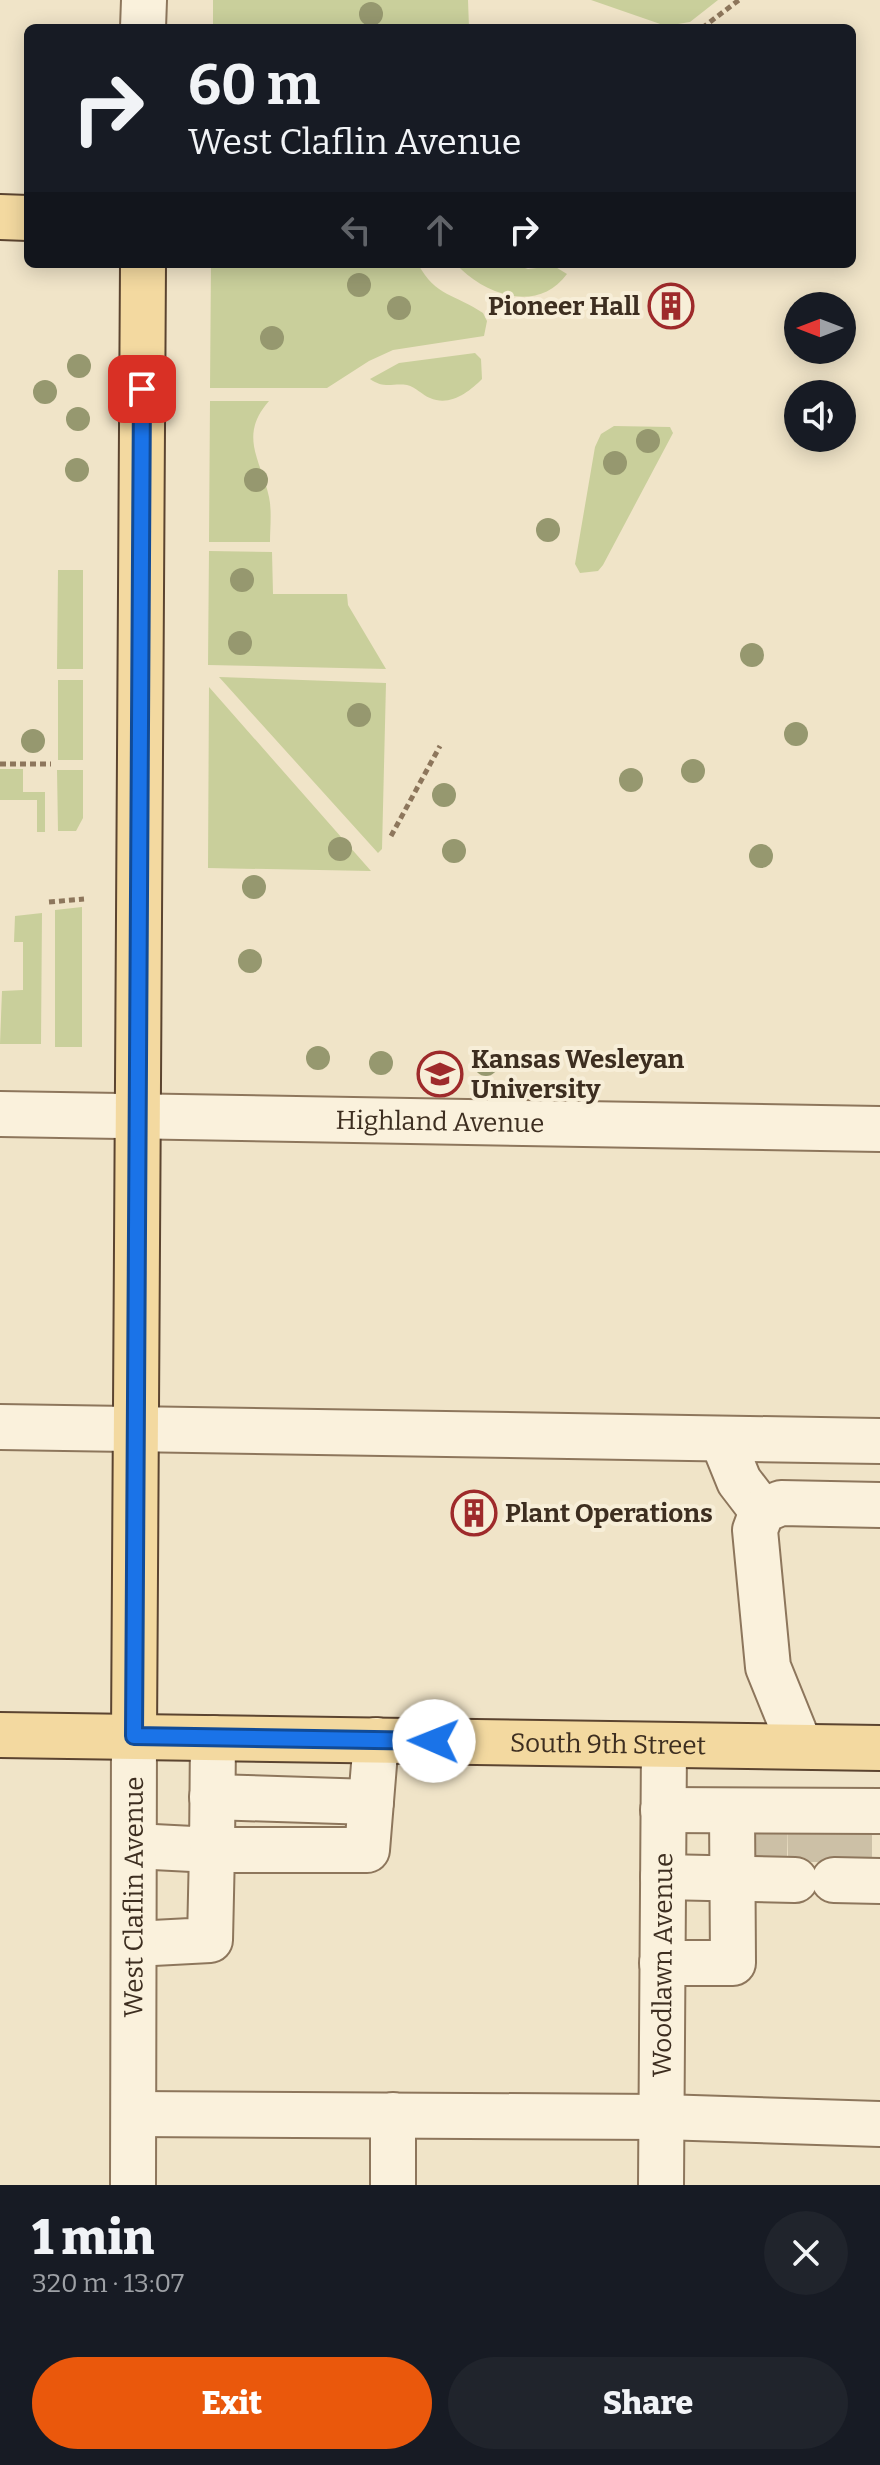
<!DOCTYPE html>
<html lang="en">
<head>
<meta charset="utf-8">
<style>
	:root { --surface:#171b24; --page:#20242c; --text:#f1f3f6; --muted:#9ea1a6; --accent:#ea580c }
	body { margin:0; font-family:Bitter,serif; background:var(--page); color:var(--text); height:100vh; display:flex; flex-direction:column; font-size:30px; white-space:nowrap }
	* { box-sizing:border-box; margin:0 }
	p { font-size:26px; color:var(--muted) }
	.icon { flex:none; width:44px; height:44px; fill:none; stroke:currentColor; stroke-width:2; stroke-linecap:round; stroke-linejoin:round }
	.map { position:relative; height:2185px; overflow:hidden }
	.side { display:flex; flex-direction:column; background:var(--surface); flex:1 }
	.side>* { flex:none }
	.hud { position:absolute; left:24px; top:24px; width:832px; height:244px; border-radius:12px; box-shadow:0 4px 20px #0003; background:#171b24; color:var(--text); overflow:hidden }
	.needle { width:52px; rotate:270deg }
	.buttons { position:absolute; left:784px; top:292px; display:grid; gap:16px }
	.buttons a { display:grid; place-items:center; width:72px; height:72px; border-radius:50%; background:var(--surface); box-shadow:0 4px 20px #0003; font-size:40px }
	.pin { position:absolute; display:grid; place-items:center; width:68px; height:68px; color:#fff; margin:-34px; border-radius:16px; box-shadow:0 4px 12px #0006 }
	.me { position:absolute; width:88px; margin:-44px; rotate:271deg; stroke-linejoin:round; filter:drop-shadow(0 0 6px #0008) }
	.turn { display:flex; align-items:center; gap:28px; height:168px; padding:0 32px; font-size:36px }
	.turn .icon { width:104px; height:104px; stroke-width:2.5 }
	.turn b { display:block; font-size:56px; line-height:68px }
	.lanes { display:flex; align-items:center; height:76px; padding:0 32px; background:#0003; justify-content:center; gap:40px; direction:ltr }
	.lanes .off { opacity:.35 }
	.round { display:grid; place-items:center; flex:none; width:84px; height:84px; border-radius:42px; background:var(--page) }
	.head { display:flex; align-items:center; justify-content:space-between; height:136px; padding:0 32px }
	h1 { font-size:48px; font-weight:800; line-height:60px }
	.cta { display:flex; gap:16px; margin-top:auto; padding:16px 32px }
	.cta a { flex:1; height:92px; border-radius:48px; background:var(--accent); color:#fff; font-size:32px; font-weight:800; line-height:92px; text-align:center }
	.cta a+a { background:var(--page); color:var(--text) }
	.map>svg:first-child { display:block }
	.green { fill:#c9cf9b }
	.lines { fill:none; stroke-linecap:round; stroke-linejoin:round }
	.minor-tunnel { stroke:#ccc0a6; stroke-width:44; stroke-dasharray:44 22; stroke-linecap:butt }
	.minor-casing { stroke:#8d765c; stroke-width:48 }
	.major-casing { stroke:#5b4430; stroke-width:48 }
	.path { stroke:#8d765c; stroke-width:5; stroke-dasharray:6 4; stroke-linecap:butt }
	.minor { stroke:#faf1dc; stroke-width:44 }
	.major { stroke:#f3d9a0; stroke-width:44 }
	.tree { fill:#96986f }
	.route-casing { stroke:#114b97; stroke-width:20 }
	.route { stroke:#1a73e8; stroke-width:14 }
	.labels { text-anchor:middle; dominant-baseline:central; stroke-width:8; stroke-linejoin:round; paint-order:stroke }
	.poi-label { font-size:26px; font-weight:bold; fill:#3d2e20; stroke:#f7eed8; text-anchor:start }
	.street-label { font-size:26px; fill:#3d2e20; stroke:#f7eed8 }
</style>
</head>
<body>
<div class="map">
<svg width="880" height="2185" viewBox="0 0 880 2185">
	<rect width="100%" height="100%" fill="#f0e4c8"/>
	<path class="green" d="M213,0h255l1,28h-256z
		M591,0h127l-28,22 -24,4z
		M211,264h207c18,33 37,30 65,49l4,8 -3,15 -91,14 -24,11 -42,27h-117z
		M456,264h57l15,5 26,-3 13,8c-29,40 -83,21 -111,-10z
		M475,353l6,6 1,20c-13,13 -32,28 -52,19 -8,-3 -14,-11 -23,-13 -15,-2 -23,4 -37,-6l29,-16z
		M210,401h59c-31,35 -8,59 0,96 3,14 1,31 1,45h-61z
		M614,426l56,1 3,6 -70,132 -5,6 -18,2 -5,-9 20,-117 6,-13z
		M209,551l63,1 1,42h74l1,11 38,64 -178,-4z
		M58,570h25v99h-26z
		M219,677l167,6 -4,166 -4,4z
		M58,680h25v80h-25z
		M209,687l162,184 -163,-3z
		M0,769h23v23h22v40h-8v-32h-37z
		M57,770h26v48l-7,13h-18z
		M82,907v140h-27v-137z
		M42,913l-1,131h-41l2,-53 21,-1v-48h-9l1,-26z"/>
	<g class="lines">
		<path class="minor-tunnel" d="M850,1817v43
			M810,1818v62
			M765,1861l1,-43"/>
		<g class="minor-casing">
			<g id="minor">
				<path d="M143,28l1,-28"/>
				<path id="s1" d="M0,1114l880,15"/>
				<path d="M0,1427l880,14"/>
				<path d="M722,1439l17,42 23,30"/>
				<path d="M800,1746l-32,-79 -13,-137 7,-19 19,-8 99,2"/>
				<path d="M212,1797l159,5"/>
				<path d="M663,1810l217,1"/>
				<path d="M134,1846l78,4 1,-112"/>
				<path d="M663,1877l132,3"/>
				<path d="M834,1880l46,1"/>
				<path d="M134,1944l76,-4 2,-90h155l9,-110"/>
				<path d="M662,1963h71l-1,-152"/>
				<path d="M134,2114l528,3 218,7"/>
				<path id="s2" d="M133,2185l1,-449"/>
				<path d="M393,2185v-70"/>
				<path id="s3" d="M661,2185l3,-440"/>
			</g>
		</g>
		<g class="major-casing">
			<g id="major">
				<path d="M0,217l28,1"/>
				<path id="s4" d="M0,1735l880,13"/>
				<path d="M134,1736l9,-1472"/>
			</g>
		</g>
		<path class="path" d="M702,28l37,-28
			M0,764h51
			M391,836l49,-90
			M49,902l35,-3"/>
		<use href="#minor" class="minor"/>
		<use href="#major" class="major"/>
	</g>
	<g class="tree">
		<circle cx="371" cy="14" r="12"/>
		<circle cx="359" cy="285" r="12"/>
		<circle cx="399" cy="308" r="12"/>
		<circle cx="272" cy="338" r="12"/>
		<circle cx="79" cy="366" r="12"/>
		<circle cx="45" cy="392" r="12"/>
		<circle cx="78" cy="419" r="12"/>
		<circle cx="648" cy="441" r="12"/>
		<circle cx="615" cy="463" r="12"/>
		<circle cx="77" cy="470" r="12"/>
		<circle cx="256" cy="480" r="12"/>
		<circle cx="548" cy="530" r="12"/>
		<circle cx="242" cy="580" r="12"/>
		<circle cx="240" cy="643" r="12"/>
		<circle cx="752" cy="655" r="12"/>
		<circle cx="359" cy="715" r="12"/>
		<circle cx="796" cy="734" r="12"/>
		<circle cx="33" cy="741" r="12"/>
		<circle cx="693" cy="771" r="12"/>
		<circle cx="631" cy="780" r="12"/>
		<circle cx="444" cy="795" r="12"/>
		<circle cx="340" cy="849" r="12"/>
		<circle cx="454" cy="851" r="12"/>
		<circle cx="761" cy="856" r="12"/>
		<circle cx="254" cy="887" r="12"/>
		<circle cx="250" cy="961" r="12"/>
		<circle cx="318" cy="1058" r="12"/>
		<circle cx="381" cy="1063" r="12"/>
		<circle cx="486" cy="1064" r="12"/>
	</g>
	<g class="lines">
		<g class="route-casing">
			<path id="route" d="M142,389l-8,1347 300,5"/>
		</g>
		<use href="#route" class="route"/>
	</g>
	<defs>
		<g id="building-ring" transform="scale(2.3)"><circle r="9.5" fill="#f7eed8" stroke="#9e2a2b" stroke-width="1.5"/><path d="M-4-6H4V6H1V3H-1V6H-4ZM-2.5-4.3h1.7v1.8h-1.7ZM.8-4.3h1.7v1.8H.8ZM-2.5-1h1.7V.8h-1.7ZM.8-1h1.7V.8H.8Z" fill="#9e2a2b"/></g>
		<g id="university-ring" transform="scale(2.3)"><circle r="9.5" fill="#f7eed8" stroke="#9e2a2b" stroke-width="1.5"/><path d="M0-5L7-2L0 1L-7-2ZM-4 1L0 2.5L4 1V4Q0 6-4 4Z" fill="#9e2a2b"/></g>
	</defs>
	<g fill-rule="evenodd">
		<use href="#building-ring" x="671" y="306"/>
		<use href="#university-ring" x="440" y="1074"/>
		<use href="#building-ring" x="474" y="1513"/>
	</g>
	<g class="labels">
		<g class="poi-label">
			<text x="640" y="306" text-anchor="end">Pioneer Hall</text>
			<text x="471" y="1059">Kansas Wesleyan<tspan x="471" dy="30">University</tspan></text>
			<text x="505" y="1513">Plant Operations</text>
		</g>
		<g class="street-label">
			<text stroke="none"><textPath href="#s1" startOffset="440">Highland Avenue</textPath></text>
			<text stroke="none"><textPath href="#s4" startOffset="608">South 9th Street</textPath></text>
			<text stroke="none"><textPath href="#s2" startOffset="288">West Claflin Avenue</textPath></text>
			<text stroke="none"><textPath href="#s3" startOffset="220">Woodlawn Avenue</textPath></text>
		</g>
	</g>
</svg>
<div class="buttons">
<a><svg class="needle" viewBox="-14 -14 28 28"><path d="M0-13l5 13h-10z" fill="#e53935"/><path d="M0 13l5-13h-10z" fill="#9ea1a6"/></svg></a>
<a><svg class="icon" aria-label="sound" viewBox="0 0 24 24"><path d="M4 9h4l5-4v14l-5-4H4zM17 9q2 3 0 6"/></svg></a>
</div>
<div class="pin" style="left:142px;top:389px;background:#d93025"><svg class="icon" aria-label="arrive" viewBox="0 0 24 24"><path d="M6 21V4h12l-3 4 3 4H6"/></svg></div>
<svg class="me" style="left:434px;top:1741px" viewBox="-20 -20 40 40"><circle r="19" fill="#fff"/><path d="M0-13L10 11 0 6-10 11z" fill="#1a73e8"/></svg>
<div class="hud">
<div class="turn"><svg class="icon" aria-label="right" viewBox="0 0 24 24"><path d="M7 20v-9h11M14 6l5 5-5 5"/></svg><div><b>60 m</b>West Claflin Avenue</div></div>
<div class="lanes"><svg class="icon off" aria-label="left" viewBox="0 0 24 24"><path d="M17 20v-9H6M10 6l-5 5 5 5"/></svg><svg class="icon off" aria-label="ahead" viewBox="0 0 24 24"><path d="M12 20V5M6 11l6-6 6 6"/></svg><svg class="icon" aria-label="right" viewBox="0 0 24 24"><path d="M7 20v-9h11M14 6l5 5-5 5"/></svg></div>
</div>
</div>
<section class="side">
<div class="head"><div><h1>1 min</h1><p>320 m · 13:07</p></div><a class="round"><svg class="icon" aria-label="close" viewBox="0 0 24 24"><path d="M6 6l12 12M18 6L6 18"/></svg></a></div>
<div class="cta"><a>Exit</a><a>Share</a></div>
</section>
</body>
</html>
